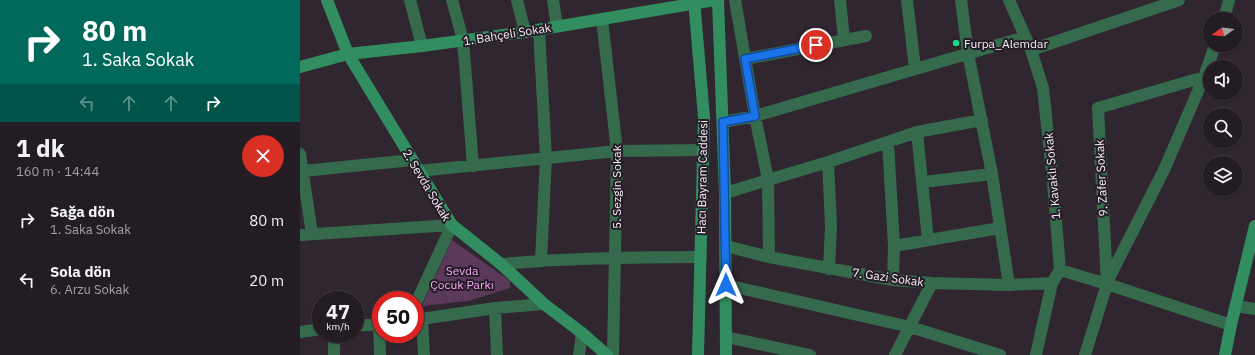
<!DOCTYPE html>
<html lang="tr">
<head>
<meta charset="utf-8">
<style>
	:root { --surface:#231c23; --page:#2f2930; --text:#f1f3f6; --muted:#a3a1a6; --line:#403a41 }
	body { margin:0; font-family:"IBM Plex Sans",sans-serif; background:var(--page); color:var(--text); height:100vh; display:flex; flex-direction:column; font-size:15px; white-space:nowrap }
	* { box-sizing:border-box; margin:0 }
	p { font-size:13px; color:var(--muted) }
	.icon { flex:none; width:22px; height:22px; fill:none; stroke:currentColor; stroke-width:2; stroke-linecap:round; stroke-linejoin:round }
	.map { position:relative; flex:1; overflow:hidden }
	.side { display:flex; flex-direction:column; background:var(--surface); width:300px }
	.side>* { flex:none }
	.hud { background:#00695c; color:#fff; overflow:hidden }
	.needle { width:26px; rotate:255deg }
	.fabs { position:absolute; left:903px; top:12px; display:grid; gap:8px }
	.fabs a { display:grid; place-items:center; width:40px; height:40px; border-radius:50%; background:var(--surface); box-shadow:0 1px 3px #0004,0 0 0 1px var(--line); font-size:20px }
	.speed { position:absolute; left:12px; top:291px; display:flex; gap:8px; font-size:20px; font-weight:700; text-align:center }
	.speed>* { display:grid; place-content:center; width:52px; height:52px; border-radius:50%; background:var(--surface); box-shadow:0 1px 3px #0004,0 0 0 1px var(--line); line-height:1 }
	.speed small { font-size:10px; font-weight:400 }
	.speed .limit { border:6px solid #d22; background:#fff; color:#111 }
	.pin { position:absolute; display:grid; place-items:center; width:34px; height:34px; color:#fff; margin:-17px; border:2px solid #fff; border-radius:50%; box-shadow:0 1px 4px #0007 }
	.me { position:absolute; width:44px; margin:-22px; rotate:0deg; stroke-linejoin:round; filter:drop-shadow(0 0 3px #0008) }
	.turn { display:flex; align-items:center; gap:14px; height:84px; padding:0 16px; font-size:18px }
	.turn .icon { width:52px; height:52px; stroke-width:2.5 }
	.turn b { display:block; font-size:28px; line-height:34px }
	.lanes { display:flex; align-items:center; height:38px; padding:0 16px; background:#0003; justify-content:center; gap:20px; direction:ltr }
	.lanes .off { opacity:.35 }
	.round { display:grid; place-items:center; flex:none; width:42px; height:42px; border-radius:21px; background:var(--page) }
	.head { display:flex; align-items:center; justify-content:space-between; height:68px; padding:0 16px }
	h1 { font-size:24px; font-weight:700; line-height:30px }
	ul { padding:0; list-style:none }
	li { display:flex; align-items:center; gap:12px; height:60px; padding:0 16px }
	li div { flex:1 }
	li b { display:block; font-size:15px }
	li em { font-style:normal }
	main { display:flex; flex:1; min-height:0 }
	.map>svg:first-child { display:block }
	.green { fill:#5b395b }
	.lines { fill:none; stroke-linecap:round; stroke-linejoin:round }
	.street { stroke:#356a4d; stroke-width:12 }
	.secondary { stroke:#328e60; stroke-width:12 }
	.route-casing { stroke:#114b97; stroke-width:10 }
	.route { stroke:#1a73e8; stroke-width:7 }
	.poi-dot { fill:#15d989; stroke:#251c25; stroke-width:1.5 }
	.labels { text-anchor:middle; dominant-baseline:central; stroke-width:4; stroke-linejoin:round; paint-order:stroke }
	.street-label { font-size:12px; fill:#f5eff5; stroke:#251c25 }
	.poi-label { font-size:12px; fill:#f5eff5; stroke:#251c25; text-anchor:start }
	.park-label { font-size:12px; fill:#f5a7f5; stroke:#251c25 }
</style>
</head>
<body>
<main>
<section class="side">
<div class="hud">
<div class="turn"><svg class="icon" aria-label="right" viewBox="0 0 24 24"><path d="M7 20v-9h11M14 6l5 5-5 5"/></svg><div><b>80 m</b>1. Saka Sokak</div></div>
<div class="lanes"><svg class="icon off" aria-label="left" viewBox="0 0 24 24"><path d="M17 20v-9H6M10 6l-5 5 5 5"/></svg><svg class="icon off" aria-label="ahead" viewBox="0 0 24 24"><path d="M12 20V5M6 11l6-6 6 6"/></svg><svg class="icon off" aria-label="ahead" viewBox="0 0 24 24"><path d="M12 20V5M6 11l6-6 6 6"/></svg><svg class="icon" aria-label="right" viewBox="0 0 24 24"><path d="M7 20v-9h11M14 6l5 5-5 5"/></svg></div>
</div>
<div class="head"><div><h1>1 dk</h1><p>160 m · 14:44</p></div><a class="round" style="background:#d93025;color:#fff"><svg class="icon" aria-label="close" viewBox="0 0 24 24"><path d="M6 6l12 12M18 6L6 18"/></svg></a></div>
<ul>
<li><svg class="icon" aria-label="right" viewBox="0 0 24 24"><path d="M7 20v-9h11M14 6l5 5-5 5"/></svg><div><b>Sağa dön</b><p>1. Saka Sokak</p></div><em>80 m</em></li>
<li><svg class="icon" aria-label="left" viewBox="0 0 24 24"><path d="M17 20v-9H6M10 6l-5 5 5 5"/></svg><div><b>Sola dön</b><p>6. Arzu Sokak</p></div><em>20 m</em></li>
</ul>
</section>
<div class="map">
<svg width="955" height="355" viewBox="0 0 955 355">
	<rect width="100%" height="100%" fill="#2f262f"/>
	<path class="green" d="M152,240l58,41v7l-42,13 -46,5z"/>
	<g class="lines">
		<path class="street" d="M110,0l12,46
			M152,0l11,40 10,126
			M217,0l8,32
			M253,0l4,26
			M435,0l20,116 13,64 1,77
			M540,0l4,39
			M607,0l8,68
			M661,0l7,53 24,121 17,111
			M709,0l22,50 12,38 10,94 7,88 -8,13 -16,72
			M302,19l15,132 -4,204
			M924,19l5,-19
			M239,30l7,127 -5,103
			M731,50l148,-50
			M445,59l121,-23
			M423,122l32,-6 270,-79
			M617,132l11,108
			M588,142l6,104 -1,34
			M0,154l12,80
			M528,162l3,63 -2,44
			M3,171l109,-11
			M119,171l198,-20 86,-1
			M623,182l69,-8
			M425,193l103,-31 89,-30 65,-12
			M0,235l152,-10 -37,80
			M426,246l43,11 124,23 39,3 77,2 43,-2
			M594,246l106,-18
			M201,264c66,-6 133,-7 200,-7
			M760,270l47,14 124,41
			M807,282l57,-112 40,-93 11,-32
			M426,285l184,42 90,28
			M936,306l19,3
			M195,308l2,47
			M122,319l2,36
			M115,320l80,-12 49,-4
			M79,324l1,31
			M55,326l26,-2
			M0,332l21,-3
			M34,334v21
			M426,337l84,18
			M279,355l3,-22
			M595,355l37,-72
			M785,355l22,-71 -9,-176 106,-31"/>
		<path class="secondary" d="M27,0l21,54 104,171 49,39 43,40 38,29 25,22
			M394,0l10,117 -6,238
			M418,0l7,193 1,162
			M0,67l48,-13 74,-8 103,-14 190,-32
			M925,355l6,-30 24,-99"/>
	</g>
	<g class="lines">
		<g class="route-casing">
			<path id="route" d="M426,285l-3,-163 32,-6 -10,-57 71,-14"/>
		</g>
		<use href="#route" class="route"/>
	</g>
	<circle class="poi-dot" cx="656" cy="43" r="4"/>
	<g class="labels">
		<g class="street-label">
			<text transform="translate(207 34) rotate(-9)">1. Bahçeli Sokak</text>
			<text transform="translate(752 176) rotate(-95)">1. Kavaklı Sokak</text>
			<text transform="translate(402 177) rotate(-89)">Hacı Bayram Caddesi</text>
			<text transform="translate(801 178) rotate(-93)">9. Zafer Sokak</text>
			<text transform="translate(127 185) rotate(59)">2. Sevda Sokak</text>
			<text transform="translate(316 187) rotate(-90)">5. Sezgin Sokak</text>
			<text transform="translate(588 277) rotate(8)">7. Gazi Sokak</text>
		</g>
		<g class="poi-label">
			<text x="664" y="43">Furpa_Alemdar</text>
		</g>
		<g class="park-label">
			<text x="162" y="270">Sevda<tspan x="162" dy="14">Çocuk Parkı</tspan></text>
		</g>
	</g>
</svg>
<div class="fabs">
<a><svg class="needle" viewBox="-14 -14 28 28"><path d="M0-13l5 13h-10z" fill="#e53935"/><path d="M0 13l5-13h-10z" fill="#a3a1a6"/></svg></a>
<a><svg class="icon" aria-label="sound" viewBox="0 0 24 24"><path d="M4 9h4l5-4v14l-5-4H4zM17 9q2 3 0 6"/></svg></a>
<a><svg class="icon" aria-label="search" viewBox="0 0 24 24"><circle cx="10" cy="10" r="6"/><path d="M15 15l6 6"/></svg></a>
<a><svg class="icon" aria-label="layers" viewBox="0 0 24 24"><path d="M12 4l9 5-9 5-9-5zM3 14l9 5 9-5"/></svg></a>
</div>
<div class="speed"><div>47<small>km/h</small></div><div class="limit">50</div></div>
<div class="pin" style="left:516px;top:45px;background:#d93025"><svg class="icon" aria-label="arrive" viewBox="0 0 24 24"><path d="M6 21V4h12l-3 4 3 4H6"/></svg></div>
<svg class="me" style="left:426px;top:285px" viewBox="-20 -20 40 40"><path d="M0-17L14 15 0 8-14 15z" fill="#1a73e8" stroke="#fff" stroke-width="4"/></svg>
</div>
</main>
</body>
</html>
